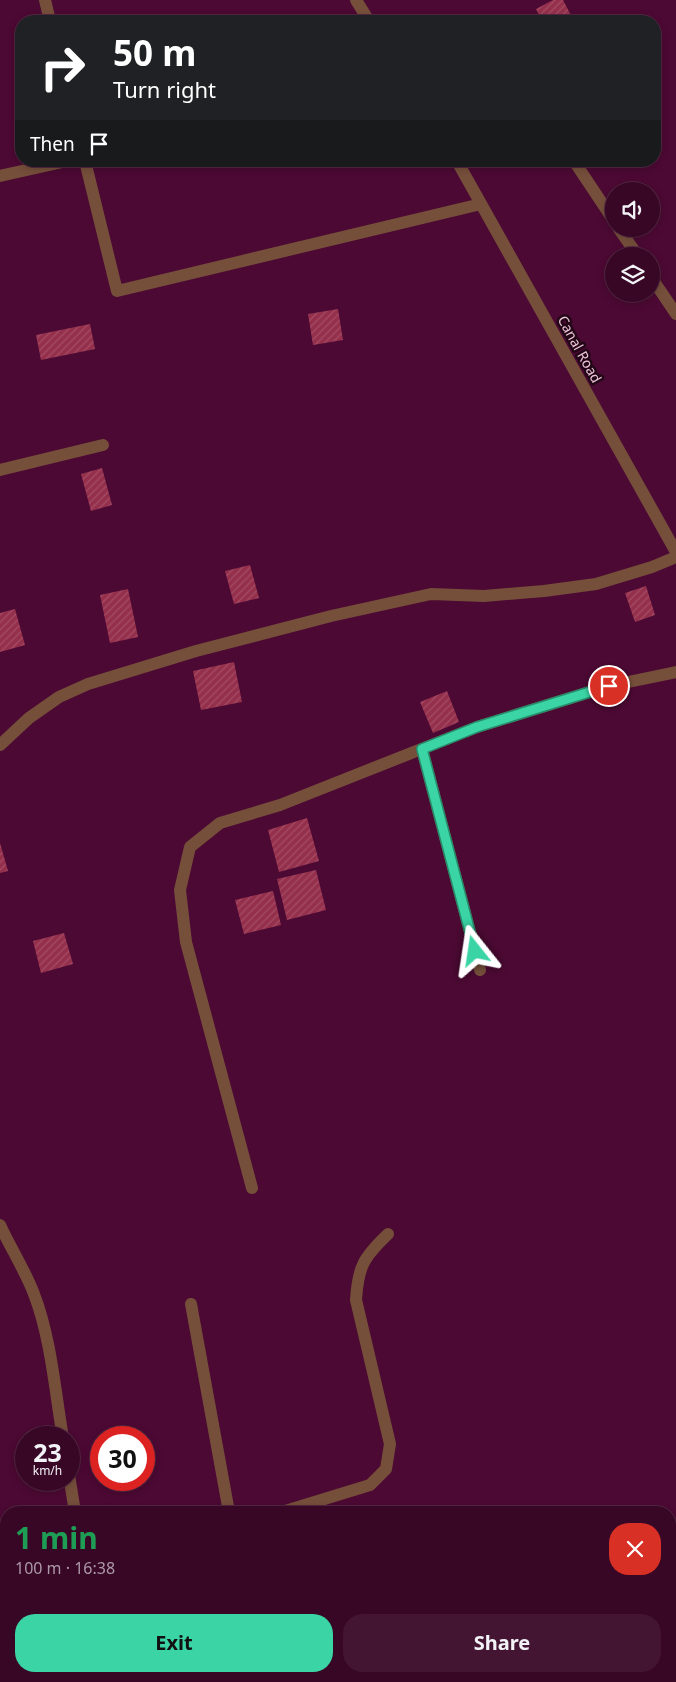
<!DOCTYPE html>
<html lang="en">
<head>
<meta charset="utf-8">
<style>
	:root { --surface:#390726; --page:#441532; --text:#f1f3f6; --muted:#ab99a7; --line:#532843; --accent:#3ad4a5 }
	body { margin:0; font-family:"Noto Sans",sans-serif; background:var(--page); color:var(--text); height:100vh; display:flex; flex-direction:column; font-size:19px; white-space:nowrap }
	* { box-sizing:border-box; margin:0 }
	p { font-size:16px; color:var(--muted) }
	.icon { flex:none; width:28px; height:28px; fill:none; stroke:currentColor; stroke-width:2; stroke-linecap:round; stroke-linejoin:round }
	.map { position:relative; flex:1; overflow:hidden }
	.details { position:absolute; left:0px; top:1506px; width:676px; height:176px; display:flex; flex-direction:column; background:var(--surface); border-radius:20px 20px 0 0; box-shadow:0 2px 8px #0003,0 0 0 1px var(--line) }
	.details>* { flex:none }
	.top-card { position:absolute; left:15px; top:15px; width:646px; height:152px; border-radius:20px; box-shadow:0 2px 8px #0003,0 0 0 1px var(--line); background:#202124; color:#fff; overflow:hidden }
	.tools { position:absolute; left:605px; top:182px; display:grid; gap:10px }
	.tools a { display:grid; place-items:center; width:55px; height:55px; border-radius:50%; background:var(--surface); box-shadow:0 2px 8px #0003,0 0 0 1px var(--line); font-size:25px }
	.speed { position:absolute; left:15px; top:1426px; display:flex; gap:10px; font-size:25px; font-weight:700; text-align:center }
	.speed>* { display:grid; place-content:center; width:65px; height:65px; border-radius:50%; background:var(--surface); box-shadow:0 2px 8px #0003,0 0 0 1px var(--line); line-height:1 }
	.speed small { font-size:12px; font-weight:400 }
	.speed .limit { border:8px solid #d22; background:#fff; color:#111 }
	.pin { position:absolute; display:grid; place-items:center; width:42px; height:42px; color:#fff; margin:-21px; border:2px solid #fff; border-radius:50%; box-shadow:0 1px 5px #0007 }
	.me { position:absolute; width:55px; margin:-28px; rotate:345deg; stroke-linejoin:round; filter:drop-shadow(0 0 4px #0008) }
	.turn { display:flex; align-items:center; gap:18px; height:105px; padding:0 15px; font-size:22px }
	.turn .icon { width:65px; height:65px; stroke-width:2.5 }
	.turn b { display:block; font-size:35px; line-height:42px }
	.then { display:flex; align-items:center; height:48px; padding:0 15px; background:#0003; gap:10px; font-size:19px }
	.round { display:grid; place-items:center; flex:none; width:52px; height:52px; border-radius:20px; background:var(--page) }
	.head { display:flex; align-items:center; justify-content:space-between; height:85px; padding:0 15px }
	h1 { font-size:30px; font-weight:700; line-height:38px; color:#1e9e55 }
	.cta { display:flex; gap:10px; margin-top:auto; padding:10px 15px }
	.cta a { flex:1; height:58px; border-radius:20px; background:var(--accent); color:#111; font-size:20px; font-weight:700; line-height:58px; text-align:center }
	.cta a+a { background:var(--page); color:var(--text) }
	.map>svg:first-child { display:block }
	.building { fill:url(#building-hatch) }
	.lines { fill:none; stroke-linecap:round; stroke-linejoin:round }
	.minor { stroke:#764f3b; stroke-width:12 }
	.route-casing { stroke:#268a6b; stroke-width:12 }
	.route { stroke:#3ad4a5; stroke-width:9 }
	.labels { text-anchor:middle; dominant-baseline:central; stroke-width:5; stroke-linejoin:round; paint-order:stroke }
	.street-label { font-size:14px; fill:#edc4d8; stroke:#220717 }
</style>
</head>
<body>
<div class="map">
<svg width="676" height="1682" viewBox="0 0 676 1682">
	<defs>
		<pattern id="building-hatch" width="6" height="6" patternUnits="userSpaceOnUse" patternTransform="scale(1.25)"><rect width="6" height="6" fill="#95304c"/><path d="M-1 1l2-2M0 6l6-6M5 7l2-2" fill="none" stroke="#a44c65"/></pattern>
	</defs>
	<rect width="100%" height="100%" fill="#4c0933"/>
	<path class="building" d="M553,0h10l11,21h-32l-6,-12z
		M338,309l5,31 -30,5 -5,-31z
		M90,324l5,25 -54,11 -5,-25z
		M102,468l10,37 -21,6 -10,-37z
		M250,565l9,33 -25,6 -9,-33z
		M646,586l9,29 -20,7 -10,-29z
		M128,589l10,48 -28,6 -10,-48z
		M15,609l10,36 -25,7v-39z
		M234,662l8,40 -41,8 -8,-39z
		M447,691l12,31 -26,11 -13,-31z
		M307,818l12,43 -40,11 -11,-42z
		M0,843l8,28 -8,2z
		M316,870l10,40 -39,10 -10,-41z
		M273,891l8,34 -37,9 -9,-34z
		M64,933l9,31 -32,9 -8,-32z"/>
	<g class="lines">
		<path class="minor" d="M45,0l5,21
			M356,0l13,21
			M85,161l32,130 364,-87
			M457,161l219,391
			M574,161l40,60
			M0,176l67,-15
			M619,229l19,27
			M651,277l25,37
			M0,470l103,-25
			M0,745l29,-27 30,-21 29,-13 108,-33 135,-35 100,-22 53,2 60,-5 52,-7 56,-17 24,-10
			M422,749l58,221
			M252,1188l-66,-246 -6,-52 10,-43 30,-24 60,-18 197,-78 132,-41 67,-14
			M0,1225c11,24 25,45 34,69 17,44 21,97 29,144
			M191,1304l38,208
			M69,1475l6,37
			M282,1512l88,-27 16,-16 4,-25 -34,-144c2,-34 8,-43 32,-66
			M109,1676l2,6
			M253,1676l2,6"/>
	</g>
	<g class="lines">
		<g class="route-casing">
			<path id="route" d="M475,951l-53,-202 55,-22 132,-41"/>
		</g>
		<use href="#route" class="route"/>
	</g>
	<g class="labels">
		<g class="street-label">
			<text transform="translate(580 349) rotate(61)">Canal Road</text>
		</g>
	</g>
</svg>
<div class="tools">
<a><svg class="icon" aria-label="sound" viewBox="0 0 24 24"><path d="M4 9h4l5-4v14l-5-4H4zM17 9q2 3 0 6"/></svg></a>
<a><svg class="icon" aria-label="layers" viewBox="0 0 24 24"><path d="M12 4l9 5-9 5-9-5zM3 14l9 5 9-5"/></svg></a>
</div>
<div class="speed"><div>23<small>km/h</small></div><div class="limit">30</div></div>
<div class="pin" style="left:609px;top:686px;background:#d93025"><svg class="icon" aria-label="arrive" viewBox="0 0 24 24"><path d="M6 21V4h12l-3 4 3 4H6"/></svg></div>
<svg class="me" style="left:475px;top:951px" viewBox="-20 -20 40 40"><path d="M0-17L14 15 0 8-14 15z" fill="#3ad4a5" stroke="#fff" stroke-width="4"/></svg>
<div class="top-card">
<div class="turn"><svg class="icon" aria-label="right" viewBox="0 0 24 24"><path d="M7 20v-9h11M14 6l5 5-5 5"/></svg><div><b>50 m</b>Turn right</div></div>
<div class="then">Then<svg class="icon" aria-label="arrive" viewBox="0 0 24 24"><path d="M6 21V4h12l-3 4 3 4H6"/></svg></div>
</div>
<section class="details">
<div class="head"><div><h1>1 min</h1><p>100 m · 16:38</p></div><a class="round" style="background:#d93025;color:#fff"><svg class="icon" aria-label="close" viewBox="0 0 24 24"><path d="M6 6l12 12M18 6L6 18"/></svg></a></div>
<div class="cta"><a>Exit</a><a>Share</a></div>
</section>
</div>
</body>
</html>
